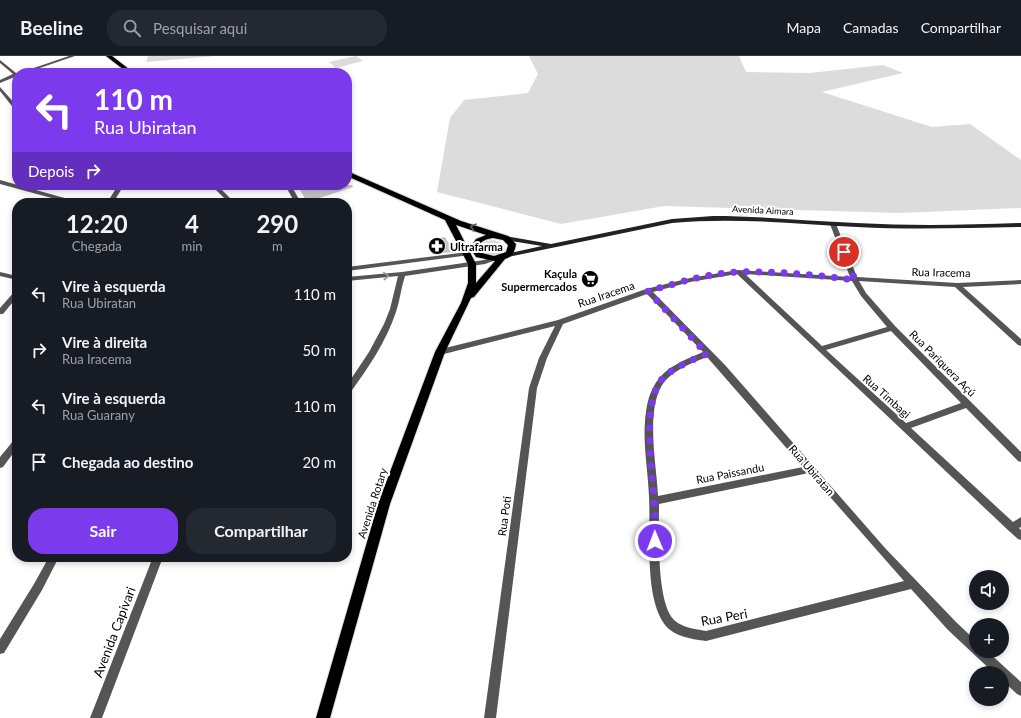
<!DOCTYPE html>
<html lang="pt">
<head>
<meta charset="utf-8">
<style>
	:root { --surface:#171b24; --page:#242831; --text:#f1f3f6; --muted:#9ea1a6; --line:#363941; --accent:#7c3aed }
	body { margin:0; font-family:Lato,sans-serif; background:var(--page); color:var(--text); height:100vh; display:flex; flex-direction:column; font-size:15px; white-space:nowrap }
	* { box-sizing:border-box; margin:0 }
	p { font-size:13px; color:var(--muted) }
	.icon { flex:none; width:22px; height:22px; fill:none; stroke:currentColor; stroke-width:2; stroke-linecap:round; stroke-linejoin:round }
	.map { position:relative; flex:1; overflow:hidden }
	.panel { position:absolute; left:12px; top:142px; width:340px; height:364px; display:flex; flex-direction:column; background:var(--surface); border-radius:16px; box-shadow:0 2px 6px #0003 }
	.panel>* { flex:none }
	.banner { position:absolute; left:12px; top:12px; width:340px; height:122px; border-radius:16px; box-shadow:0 2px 6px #0003; background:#7c3aed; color:#fff; overflow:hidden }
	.fabs { position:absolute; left:969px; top:514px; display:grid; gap:8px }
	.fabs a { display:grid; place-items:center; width:40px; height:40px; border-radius:50%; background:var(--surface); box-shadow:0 2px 6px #0003; font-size:20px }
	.pin { position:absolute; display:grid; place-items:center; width:34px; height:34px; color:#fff; margin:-17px; border:2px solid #fff; border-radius:50%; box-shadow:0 1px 4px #0007 }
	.me { position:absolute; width:44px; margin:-22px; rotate:359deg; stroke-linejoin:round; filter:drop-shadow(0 0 3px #0008) }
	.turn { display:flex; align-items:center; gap:14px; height:84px; padding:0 16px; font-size:18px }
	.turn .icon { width:52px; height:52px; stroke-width:2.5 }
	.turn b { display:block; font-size:28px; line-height:34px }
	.then { display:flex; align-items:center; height:38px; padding:0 16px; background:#0003; gap:8px; font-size:15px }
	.eta { display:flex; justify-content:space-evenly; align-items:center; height:68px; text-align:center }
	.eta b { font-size:24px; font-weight:700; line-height:28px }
	.action { display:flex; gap:8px; margin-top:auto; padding:8px 16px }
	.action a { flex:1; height:46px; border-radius:16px; background:var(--accent); color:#fff; font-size:16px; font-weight:700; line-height:46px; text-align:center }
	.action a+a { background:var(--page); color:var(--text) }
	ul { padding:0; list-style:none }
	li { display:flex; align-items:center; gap:12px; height:56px; padding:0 16px }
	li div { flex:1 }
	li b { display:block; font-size:15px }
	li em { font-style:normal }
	header { display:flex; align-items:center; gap:24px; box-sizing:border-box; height:56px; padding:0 20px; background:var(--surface); border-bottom:1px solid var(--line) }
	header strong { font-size:19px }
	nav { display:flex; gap:22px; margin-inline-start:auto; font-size:14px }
	.search { width:280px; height:36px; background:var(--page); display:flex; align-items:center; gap:10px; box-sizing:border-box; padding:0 14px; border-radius:16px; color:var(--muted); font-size:15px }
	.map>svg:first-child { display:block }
	.green { fill:#dcdcdc }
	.building { fill:#c4c4c4 }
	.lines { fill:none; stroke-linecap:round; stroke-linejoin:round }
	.primary-casing { stroke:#dbdbdb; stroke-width:2 }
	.minor { fill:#555; fill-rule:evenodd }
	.secondary { fill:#222; fill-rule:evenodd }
	.primary { fill:#000; fill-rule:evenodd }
	.oneway { stroke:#595959 }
	.oneway2 { stroke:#999 }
	.route { stroke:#7c3aed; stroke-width:7; stroke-dasharray:0 12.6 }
	.labels { text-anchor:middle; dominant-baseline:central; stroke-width:4; stroke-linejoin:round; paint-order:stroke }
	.far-street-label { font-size:9px; fill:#000; stroke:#fff }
	.poi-label { font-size:11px; font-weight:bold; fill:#000; stroke:#fff; text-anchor:start }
	.street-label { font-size:11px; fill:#000; stroke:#fff }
	.near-street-label { font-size:13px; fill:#000; stroke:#fff }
</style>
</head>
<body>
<header>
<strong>Beeline</strong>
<div class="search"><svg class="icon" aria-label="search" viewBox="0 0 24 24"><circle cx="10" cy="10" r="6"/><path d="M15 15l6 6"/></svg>Pesquisar aqui</div>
<nav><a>Mapa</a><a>Camadas</a><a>Compartilhar</a></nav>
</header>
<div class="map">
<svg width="1021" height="662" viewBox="0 0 1021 662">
	<rect width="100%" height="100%" fill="#fff"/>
	<path class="green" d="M148,0h68l-70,6z
		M356,0l7,5 -27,7 -7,-6z
		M529,0h210l7,16 64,1 73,-8 20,8 -81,19 110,35 38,-3 51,36v48l-121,5 -236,-7 -103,18 -124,-32 13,-74 14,-18 64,-7 10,-19z
		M494,184l10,4 1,5c-6,8 -16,8 -24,2v-7l6,-3z"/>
	<path class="building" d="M297,129h55l1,2 -46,15z
		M445,181l9,15 -21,2 -3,-14z"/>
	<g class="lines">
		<g class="primary-casing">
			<path id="primary" d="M106,0h6l22,17h-6z
				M347,115l114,50 47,15 8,8c-1,8 -4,13 -11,15l-31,38 -3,1 -26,54 -55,152 -60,214h-14l62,-214 57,-152 26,-49 7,-20v-19l-23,-44 -98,-44zM456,169l30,10 -10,4 -6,9 6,9 19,4 -19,22v-19zM493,182l10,2 5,5 -2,7 -12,4 -12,-3 -4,-5c2,-7 8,-9 15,-10z"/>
		</g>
		<path class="minor" d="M69,0h6l-50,17h-6z
			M0,4l16,13h2h-1v3l-17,7v-3l13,-6 -13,-11z
			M0,31l17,19v4h-2l-15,-19z
			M0,124l79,22 1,1h-10l-70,-19z
			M118,129h6l-11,18h-6z
			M211,129h6l18,18h-6z
			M285,129h6l10,18h-6z
			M833,166l3,2 21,53 100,6 64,-3v4l-58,3 58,52v7l-3,-1 -63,-58 -96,-6 7,12 29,33 126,126v10l-3,-1 -52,-53 -55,20 102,94 8,-5v10l-2,1 2,2v10l-3,-1 -9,-8 -272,-257 -47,8 -37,10 72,73 160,183 71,74 20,19v10h11l34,31v14l-4,-2 -15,-14v-7h-8l-46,-43 -37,-41 -205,52c-15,-2 -35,-5 -43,-19 -19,-29 -12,-90 -14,-125 -1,-26 -6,-51 -4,-76 1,-12 3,-25 9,-35 10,-19 31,-26 49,-34l-56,-58 -84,30 -16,34 -10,30 -41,330h-12l45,-330 10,-30 16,-32 -115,29 -3,-1 -1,-2 1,-2 121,-30 88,-31 44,-11 48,-8 112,7 -20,-53zM745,218l107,7 9,15 26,31 -65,19zM891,275l70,72 -55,20 -80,-73zM707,301l96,110 -145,29c-1,-30 -14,-90 7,-115 11,-12 27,-18 42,-24zM809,417l95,108 -198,50c-11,-2 -23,-3 -32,-11 -18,-18 -15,-90 -15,-116z
			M468,196l3,2 -1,1 -123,16v-4z
			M494,201l3,2 -1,1 -11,4 -80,12c-4,12 -5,24 -9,36 -10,30 -28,56 -46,81l-3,1v-9l22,-33 15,-28 6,-15 8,-33 -51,5v-4l55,-5 82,-12z
			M0,216l17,4v4l-17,-4z
			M15,235h2v6l-14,17h-3v-6z
			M17,383v9l-14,19 -3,1v-11l14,-17z
			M49,501h10l-17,33 -38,63 -4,1v-15l34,-55z
			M153,501h10l-61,161h-12z"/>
		<path class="secondary" d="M713,160c48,0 95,5 143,7 55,3 110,2 165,0v4c-55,1 -109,3 -164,0 -62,-3 -123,-10 -185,-4l-164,34 -3,-2 1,-1 36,-8 -37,-6 -3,-2 3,-2 46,8 121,-25z"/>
		<use href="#primary" class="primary"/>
	</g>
	<defs><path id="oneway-chevron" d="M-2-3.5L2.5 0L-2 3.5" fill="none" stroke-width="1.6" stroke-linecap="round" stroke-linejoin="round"/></defs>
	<use class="oneway" href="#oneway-chevron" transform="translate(473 171) rotate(-164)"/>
	<use class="oneway2" href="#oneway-chevron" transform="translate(386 220) rotate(-4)"/>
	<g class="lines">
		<path class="route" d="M655,485c0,-14 0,-28 -1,-42 -2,-30 -13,-100 10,-122 12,-11 28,-17 43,-23l-59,-63c30,-8 60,-18 91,-19 38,-1 78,3 116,8l-11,-28"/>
	</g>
	<defs>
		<g id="pharmacy-disc" transform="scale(0.9)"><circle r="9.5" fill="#000" stroke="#fff"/><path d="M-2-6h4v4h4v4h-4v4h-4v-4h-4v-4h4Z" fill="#fff"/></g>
		<g id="supermarket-disc" transform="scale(0.9)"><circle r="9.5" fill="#000" stroke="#fff"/><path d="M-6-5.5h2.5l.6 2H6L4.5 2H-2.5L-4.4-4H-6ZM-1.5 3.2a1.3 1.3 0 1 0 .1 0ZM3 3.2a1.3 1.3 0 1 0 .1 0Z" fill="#fff"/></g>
	</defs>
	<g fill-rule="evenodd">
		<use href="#pharmacy-disc" x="437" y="190"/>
		<use href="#supermarket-disc" x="590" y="223"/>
	</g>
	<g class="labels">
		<g class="far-street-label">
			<text transform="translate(763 154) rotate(3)">Avenida Aimara</text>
		</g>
		<g class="poi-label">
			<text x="450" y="190">Ultrafarma</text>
			<text x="577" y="217" text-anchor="end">Kaçula<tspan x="577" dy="13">Supermercados</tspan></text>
		</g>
		<g class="street-label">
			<text transform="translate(941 216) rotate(1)">Rua Iracema</text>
			<text transform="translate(606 238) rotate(-19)">Rua Iracema</text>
			<text transform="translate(943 307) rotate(45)">Rua Pariquera Açú</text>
			<text transform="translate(887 340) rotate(42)">Rua Timbagi</text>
			<text transform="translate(812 414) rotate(49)">Rua Ubiratan</text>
			<text transform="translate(730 417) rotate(-11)">Rua Paissandu</text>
			<text transform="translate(372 447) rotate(-72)">Avenida Rotary</text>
			<text transform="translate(504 460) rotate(-82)">Rua Poti</text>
		</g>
		<g class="near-street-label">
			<text transform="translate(724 561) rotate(-10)">Rua Peri</text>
			<text transform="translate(114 576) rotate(-69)">Avenida Capivari</text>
		</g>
	</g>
</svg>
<div class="fabs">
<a><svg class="icon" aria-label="sound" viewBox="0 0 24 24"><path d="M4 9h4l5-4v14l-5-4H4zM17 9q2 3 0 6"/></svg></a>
<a>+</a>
<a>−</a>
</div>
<div class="pin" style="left:844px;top:196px;background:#d93025"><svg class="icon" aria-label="arrive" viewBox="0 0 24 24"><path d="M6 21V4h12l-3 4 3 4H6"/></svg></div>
<svg class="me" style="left:655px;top:485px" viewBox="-20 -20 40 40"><circle r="17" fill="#7c3aed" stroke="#fff" stroke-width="3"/><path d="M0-11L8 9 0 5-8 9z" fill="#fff"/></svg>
<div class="banner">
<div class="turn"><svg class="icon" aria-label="left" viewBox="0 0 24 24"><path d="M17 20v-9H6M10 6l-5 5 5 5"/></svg><div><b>110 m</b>Rua Ubiratan</div></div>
<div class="then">Depois<svg class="icon" aria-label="right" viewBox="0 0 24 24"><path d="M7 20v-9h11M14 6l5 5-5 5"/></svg></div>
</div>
<section class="panel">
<div class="eta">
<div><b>12:20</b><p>Chegada</p></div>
<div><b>4</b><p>min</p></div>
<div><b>290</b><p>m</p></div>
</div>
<ul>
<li><svg class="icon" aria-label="left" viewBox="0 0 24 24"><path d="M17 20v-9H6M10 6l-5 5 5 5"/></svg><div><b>Vire à esquerda</b><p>Rua Ubiratan</p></div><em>110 m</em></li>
<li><svg class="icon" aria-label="right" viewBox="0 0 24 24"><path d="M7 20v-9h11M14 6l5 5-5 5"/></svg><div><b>Vire à direita</b><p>Rua Iracema</p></div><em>50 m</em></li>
<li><svg class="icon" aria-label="left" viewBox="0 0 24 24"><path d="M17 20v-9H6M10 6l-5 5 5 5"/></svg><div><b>Vire à esquerda</b><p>Rua Guarany</p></div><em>110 m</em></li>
<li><svg class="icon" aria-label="arrive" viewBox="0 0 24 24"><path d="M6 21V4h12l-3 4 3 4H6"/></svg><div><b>Chegada ao destino</b></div><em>20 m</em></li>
</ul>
<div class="action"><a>Sair</a><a>Compartilhar</a></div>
</section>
</div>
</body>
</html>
